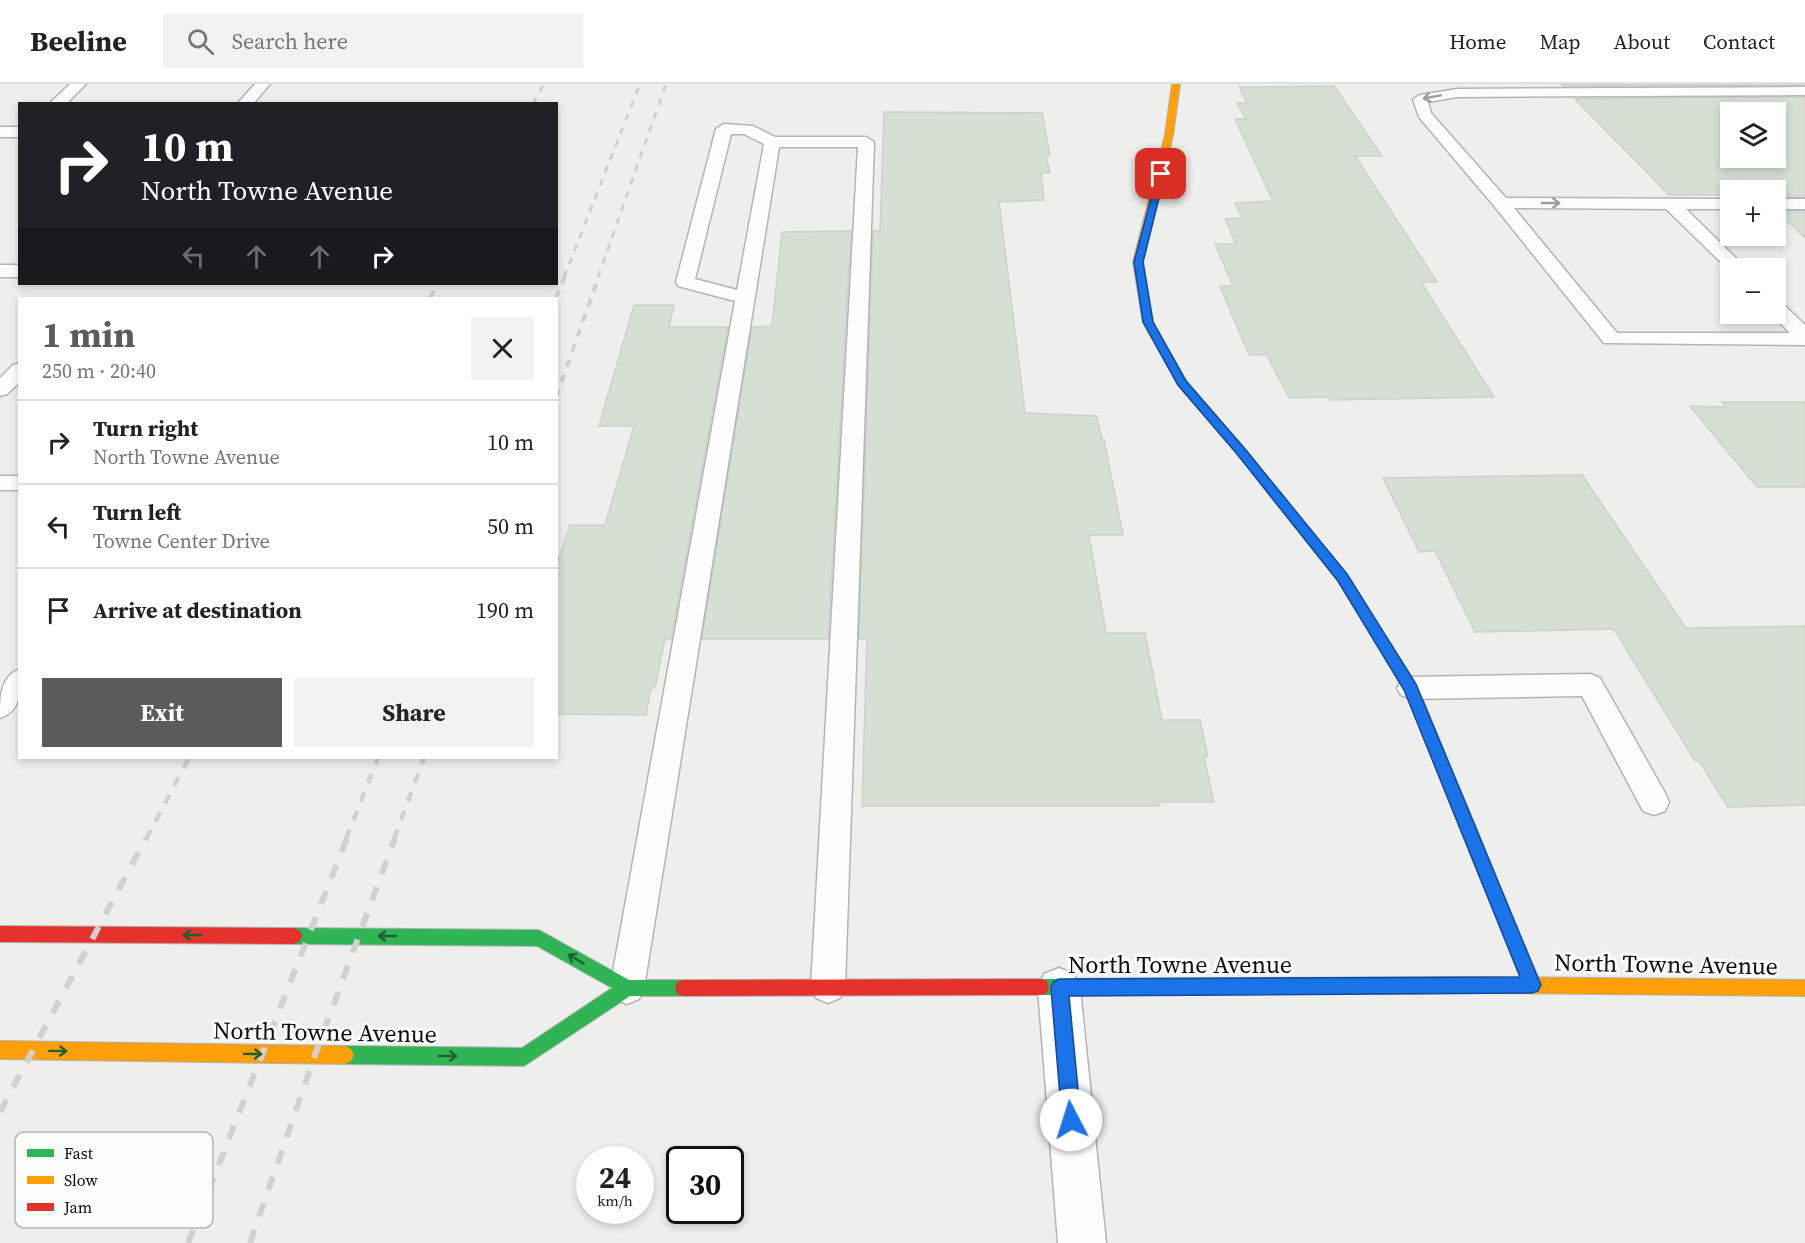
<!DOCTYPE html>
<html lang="en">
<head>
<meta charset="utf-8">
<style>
	:root { --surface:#fff; --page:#f2f2f2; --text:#222; --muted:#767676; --line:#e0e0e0; --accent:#5b5c5a }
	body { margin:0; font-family:"Source Serif 4",serif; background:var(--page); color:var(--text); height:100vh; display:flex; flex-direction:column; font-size:22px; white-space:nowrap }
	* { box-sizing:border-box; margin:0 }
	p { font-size:20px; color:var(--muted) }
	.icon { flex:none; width:33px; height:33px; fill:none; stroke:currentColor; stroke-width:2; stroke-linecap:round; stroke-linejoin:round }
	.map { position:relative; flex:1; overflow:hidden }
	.side { position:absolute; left:18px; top:213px; width:540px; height:462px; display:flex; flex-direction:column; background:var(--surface); border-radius:0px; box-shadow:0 3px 9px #0003 }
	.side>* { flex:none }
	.banner { position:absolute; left:18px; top:18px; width:540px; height:183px; border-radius:0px; box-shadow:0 3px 9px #0003; background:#202124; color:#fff; overflow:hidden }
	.tools { position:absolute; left:1720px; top:18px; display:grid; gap:12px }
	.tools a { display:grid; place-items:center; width:66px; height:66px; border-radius:0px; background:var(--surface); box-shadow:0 3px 9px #0003; font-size:30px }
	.speed { position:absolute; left:576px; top:1062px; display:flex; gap:12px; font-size:30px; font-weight:700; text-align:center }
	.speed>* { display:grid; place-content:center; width:78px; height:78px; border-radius:50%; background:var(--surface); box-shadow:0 3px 9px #0003; line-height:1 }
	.speed small { font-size:15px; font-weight:400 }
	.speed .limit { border:3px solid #111; border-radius:9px; background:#fff; color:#111 }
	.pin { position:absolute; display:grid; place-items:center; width:51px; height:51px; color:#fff; margin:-26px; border-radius:12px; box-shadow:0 3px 9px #0006 }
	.me { position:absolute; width:66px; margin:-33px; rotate:355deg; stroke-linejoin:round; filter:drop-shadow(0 0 4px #0008) }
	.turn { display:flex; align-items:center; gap:21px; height:126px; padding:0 24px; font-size:27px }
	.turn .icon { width:78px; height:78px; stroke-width:2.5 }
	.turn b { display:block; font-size:42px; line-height:51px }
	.lanes { display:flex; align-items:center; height:57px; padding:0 24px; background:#0003; justify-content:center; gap:30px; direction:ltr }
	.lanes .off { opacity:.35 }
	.round { display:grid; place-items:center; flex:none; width:63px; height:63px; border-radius:0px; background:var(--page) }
	.overview { display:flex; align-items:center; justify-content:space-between; height:102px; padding:0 24px }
	h1 { font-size:36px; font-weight:700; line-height:45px; color:var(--accent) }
	.action { display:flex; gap:12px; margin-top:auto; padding:12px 24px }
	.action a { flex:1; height:69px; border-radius:0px; background:var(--accent); color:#fff; font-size:24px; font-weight:700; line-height:69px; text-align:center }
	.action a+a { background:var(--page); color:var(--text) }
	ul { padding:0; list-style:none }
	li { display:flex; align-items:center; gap:18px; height:84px; padding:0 24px; border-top:2px solid var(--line) }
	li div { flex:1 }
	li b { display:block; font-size:22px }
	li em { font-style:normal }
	header { display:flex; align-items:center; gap:36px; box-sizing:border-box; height:84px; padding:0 30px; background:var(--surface); border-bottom:2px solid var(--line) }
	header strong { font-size:28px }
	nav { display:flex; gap:33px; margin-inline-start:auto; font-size:21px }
	.search { width:420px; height:54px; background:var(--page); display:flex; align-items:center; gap:15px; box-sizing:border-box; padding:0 21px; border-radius:0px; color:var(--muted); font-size:22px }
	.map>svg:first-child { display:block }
	.building { fill:#d7ded4; stroke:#cfd0ce; stroke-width:1.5; fill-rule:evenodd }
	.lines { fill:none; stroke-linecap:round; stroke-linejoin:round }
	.lane-casing { stroke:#b3b4b3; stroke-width:3 }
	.street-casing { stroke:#b3b4b3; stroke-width:3 }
	.fast-casing { stroke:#b3b4b3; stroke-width:2 }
	.slow-casing { stroke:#b3b4b3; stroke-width:2 }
	.jam-casing { stroke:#b3b4b3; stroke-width:2 }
	.lane { fill:#fcfdfc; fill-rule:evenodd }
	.street { fill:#fcfdfc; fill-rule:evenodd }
	.fast { fill:#30b455; fill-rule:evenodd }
	.slow { fill:#ff9f0a; fill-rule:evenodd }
	.jam { fill:#e5322d; fill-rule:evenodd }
	.rail-far3 { stroke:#d1d1d1; stroke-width:3; stroke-dasharray:7 7; stroke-linecap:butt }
	.rail-far2 { stroke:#d1d1d1; stroke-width:4; stroke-dasharray:8 8; stroke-linecap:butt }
	.rail-far1 { stroke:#d1d1d1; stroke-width:4.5; stroke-dasharray:10 10; stroke-linecap:butt }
	.rail { stroke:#d1d1d1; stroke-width:6; stroke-dasharray:14 14; stroke-linecap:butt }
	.oneway { stroke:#9c9d9c }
	.oneway2 { stroke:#1e6030 }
	.route { fill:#1a73e8; stroke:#114b97; stroke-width:1.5 }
	.labels { text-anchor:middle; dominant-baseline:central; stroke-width:6; stroke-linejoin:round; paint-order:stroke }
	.near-street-label { font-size:24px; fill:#0c0d0b; stroke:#fafdf9 }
	.key { fill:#fafdf9; stroke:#b3b5b2; stroke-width:1.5 }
	.key-label { font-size:16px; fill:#0c0d0b }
</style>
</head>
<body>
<header>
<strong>Beeline</strong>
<div class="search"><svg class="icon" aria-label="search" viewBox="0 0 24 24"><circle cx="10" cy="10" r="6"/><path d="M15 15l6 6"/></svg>Search here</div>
<nav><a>Home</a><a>Map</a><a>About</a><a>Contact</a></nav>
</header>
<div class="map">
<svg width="1805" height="1159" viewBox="0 0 1805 1159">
	<rect width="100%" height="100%" fill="#eeefed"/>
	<path class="building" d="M1561,0h244v1l-242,1z
		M1334,2l48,70h-27l82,126h-16l73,115 -164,3 -1,-3 -40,1 -22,-43h-18l-29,-69h13l-18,-42h21l-11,-25 17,-1 -7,-15 38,-2 -38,-82h11l-9,-16h10l-8,-16z
		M1805,13v100h-29v-7h-45v5h-62l-94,-96zM1731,28h45v46h-45z
		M884,28l158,1 8,42h-4l4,18h-9l3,27 -45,2 26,211 72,3 5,24h2l19,95h-34l17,98h39l17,87h38l8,37h-4l10,45h-55l1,4h-298l5,-167h-8l14,-408h7z
		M1777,127h28v27z
		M851,147l-23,408h-126l50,-312 20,-1 10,-94z
		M634,221h40l-5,22h59l-57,312h-6l-10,49h-4l-5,27 -90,-1v-148l14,-41h35l29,-99h-35z
		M1722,318h83v85h-48l-67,-81 36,1z
		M1582,391l104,153 119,-2v179l-77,2 -29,-46h-4l-81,-132 -139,3 -40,-81 -16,1 -36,-74z"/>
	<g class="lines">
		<g class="lane-casing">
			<path id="lane" d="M70,0h16l-20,20h-17z
				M255,0h15l-17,20h-16z
				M1805,3v8l-348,2 -29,5 3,11 75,85 225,1v10h-45l60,59h-15v4l-65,-63 -152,-1 103,125h173l-19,-19h5v-12l7,2 22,21v20l-201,-2 -109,-136 -76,-90 -6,-18 7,-4 37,-6z
				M724,40l29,2 22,11h91l8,5 -29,845 -5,11 -12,5 -12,-5 -5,-11 47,-840h-79l-135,841 -5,11 -12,5 -12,-5 -5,-11 125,-687 -57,-15 -2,-4 40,-153zM731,50h13l20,10 -27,146 -42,-11z
				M0,43h20v10h-20z
				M1776,115h29v10h-29z
				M0,181h20v12h-20z
				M20,279v19l-13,12 -7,2v-18l13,-13z
				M0,392h20v14h-20z
				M20,585c0,20 3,41 -20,49 0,-20 0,-42 20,-49z
				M1590,590l10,4 65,115 4,9 -4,9 -11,4 -11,-4 -61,-115 -171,3 -10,-4 -4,-7 4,-7 10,-4z"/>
		</g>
		<g class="street-casing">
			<path id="street" d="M1059,884l15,6 6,14 26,255h-48l-20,-255 6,-14z"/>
		</g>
		<g class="fast-casing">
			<path id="fast" d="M1291,426l4,1 51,64 70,109 59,141 -3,5 -5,1 -5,-1 -3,-5 -54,-136 -67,-108 -51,-64 -2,-3 2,-3z
				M294,844l245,2 90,50h54l6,2 2,6 -2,6 -6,2h-53l-106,70 -179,-2 -6,-3 -3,-6 3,-6 6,-3 177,2 90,-60 -75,-42 -243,-2 -6,-3 -2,-5 2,-5z
				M1487,893l6,2 2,6 -2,6 -6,2 -446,2 -6,-2 -2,-6 2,-6 6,-2z"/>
		</g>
		<g class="slow-casing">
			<path id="slow" d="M1172,0h8l-7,51 -30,127 10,60 34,60 58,67 50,62 2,3 -2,3h-8l-50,-64 -59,-68 -35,-63 -10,-60 32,-127z
				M1487,893l318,3v16l-318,-3 -6,-2 -2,-6 2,-6z
				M0,957l345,5 6,3 3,6 -3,6 -6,3 -345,-5z"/>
		</g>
		<g class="jam-casing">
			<path id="jam" d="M1467,735l5,1 3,5 65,160 -2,6 -6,2 -6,-2 -2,-6 -65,-160 3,-5z
				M0,842l294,2 6,3 2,5 -2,5 -6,3 -294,-2z
				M1041,895l6,2 2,6 -2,6 -6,2 -358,1 -6,-2 -2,-6 2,-6 6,-2z"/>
		</g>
		<use href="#lane" class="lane"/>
		<use href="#street" class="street"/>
		<use href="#fast" class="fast"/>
		<use href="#slow" class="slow"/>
		<use href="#jam" class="jam"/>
		<path class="rail-far3" d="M533,20l11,-20
			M564,193l76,-193
			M598,193l68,-193"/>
		<path class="rail-far2" d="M430,214l8,-14
			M556,214l9,-22
			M556,313l43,-121"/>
		<path class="rail-far1" d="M146,755l43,-81
			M346,755l32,-81
			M394,755l30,-81"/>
		<path class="rail" d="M0,1028l146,-274
			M188,1159l159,-405
			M250,1159l65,-188 80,-217"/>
	</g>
	<defs><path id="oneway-shaft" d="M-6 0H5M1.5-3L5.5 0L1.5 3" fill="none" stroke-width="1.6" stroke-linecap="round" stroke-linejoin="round" transform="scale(1.5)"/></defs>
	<g class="oneway">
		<use href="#oneway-shaft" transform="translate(1432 13) rotate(170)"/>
		<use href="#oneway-shaft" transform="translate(1551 119)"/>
	</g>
	<g class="oneway2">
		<use href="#oneway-shaft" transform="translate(192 851) rotate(-180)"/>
		<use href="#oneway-shaft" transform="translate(387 852) rotate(-180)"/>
		<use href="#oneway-shaft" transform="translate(576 875) rotate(-150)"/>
		<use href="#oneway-shaft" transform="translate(58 967) rotate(1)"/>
		<use href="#oneway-shaft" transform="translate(253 970) rotate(1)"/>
		<use href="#oneway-shaft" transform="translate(448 972) rotate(1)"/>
	</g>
	<path class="route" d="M1158,88l7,2 -22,88 10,60 33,59 59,68 102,125 69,110 125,301 -3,6 -6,2 -463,3 12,124 -3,7 -7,3 -6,-3 -3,-7 -11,-132 2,-6 6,-3 461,-2 -116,-287 -66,-109 -101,-127 -59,-69 -35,-63 -9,-60z"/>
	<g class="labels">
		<g class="near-street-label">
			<text x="1180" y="880">North Towne Avenue</text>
			<text transform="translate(1666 880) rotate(1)">North Towne Avenue</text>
			<text transform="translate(325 948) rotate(1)">North Towne Avenue</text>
		</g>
	</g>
	<rect x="15" y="1048" width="198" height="96" rx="9" class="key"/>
	<rect x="27" y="1065" width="27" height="8" fill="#30b455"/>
	<rect x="27" y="1092" width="27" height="8" fill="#ff9f0a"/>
	<rect x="27" y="1119" width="27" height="8" fill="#e5322d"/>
	<g class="key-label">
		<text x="64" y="1075">Fast</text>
		<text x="64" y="1102">Slow</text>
		<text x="64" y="1129">Jam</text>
	</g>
</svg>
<div class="tools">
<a><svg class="icon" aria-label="layers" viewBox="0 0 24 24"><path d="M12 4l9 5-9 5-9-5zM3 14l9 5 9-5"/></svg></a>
<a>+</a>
<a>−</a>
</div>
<div class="speed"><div>24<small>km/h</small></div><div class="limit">30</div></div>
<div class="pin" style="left:1161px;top:90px;background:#d93025"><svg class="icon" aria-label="arrive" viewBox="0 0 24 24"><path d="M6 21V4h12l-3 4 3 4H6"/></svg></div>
<svg class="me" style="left:1071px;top:1036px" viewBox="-20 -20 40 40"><circle r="19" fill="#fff"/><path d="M0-13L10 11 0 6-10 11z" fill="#1a73e8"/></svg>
<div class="banner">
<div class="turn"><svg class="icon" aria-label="right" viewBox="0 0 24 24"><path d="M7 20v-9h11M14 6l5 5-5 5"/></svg><div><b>10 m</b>North Towne Avenue</div></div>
<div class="lanes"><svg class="icon off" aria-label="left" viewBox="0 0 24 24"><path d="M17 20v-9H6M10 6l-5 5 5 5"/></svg><svg class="icon off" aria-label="ahead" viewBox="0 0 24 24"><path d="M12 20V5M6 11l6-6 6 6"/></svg><svg class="icon off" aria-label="ahead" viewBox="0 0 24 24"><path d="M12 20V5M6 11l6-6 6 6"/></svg><svg class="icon" aria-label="right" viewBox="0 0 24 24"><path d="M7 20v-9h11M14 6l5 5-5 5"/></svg></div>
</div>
<section class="side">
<div class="overview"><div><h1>1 min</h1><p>250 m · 20:40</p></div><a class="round"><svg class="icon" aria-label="close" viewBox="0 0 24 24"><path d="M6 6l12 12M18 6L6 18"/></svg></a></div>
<ul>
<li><svg class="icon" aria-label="right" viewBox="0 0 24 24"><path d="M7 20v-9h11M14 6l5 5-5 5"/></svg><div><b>Turn right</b><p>North Towne Avenue</p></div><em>10 m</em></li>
<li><svg class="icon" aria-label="left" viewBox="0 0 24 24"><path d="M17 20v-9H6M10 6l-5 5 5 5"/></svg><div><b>Turn left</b><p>Towne Center Drive</p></div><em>50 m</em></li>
<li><svg class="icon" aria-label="arrive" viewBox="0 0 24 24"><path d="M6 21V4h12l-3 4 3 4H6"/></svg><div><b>Arrive at destination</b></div><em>190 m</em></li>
</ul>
<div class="action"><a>Exit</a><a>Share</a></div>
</section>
</div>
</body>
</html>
